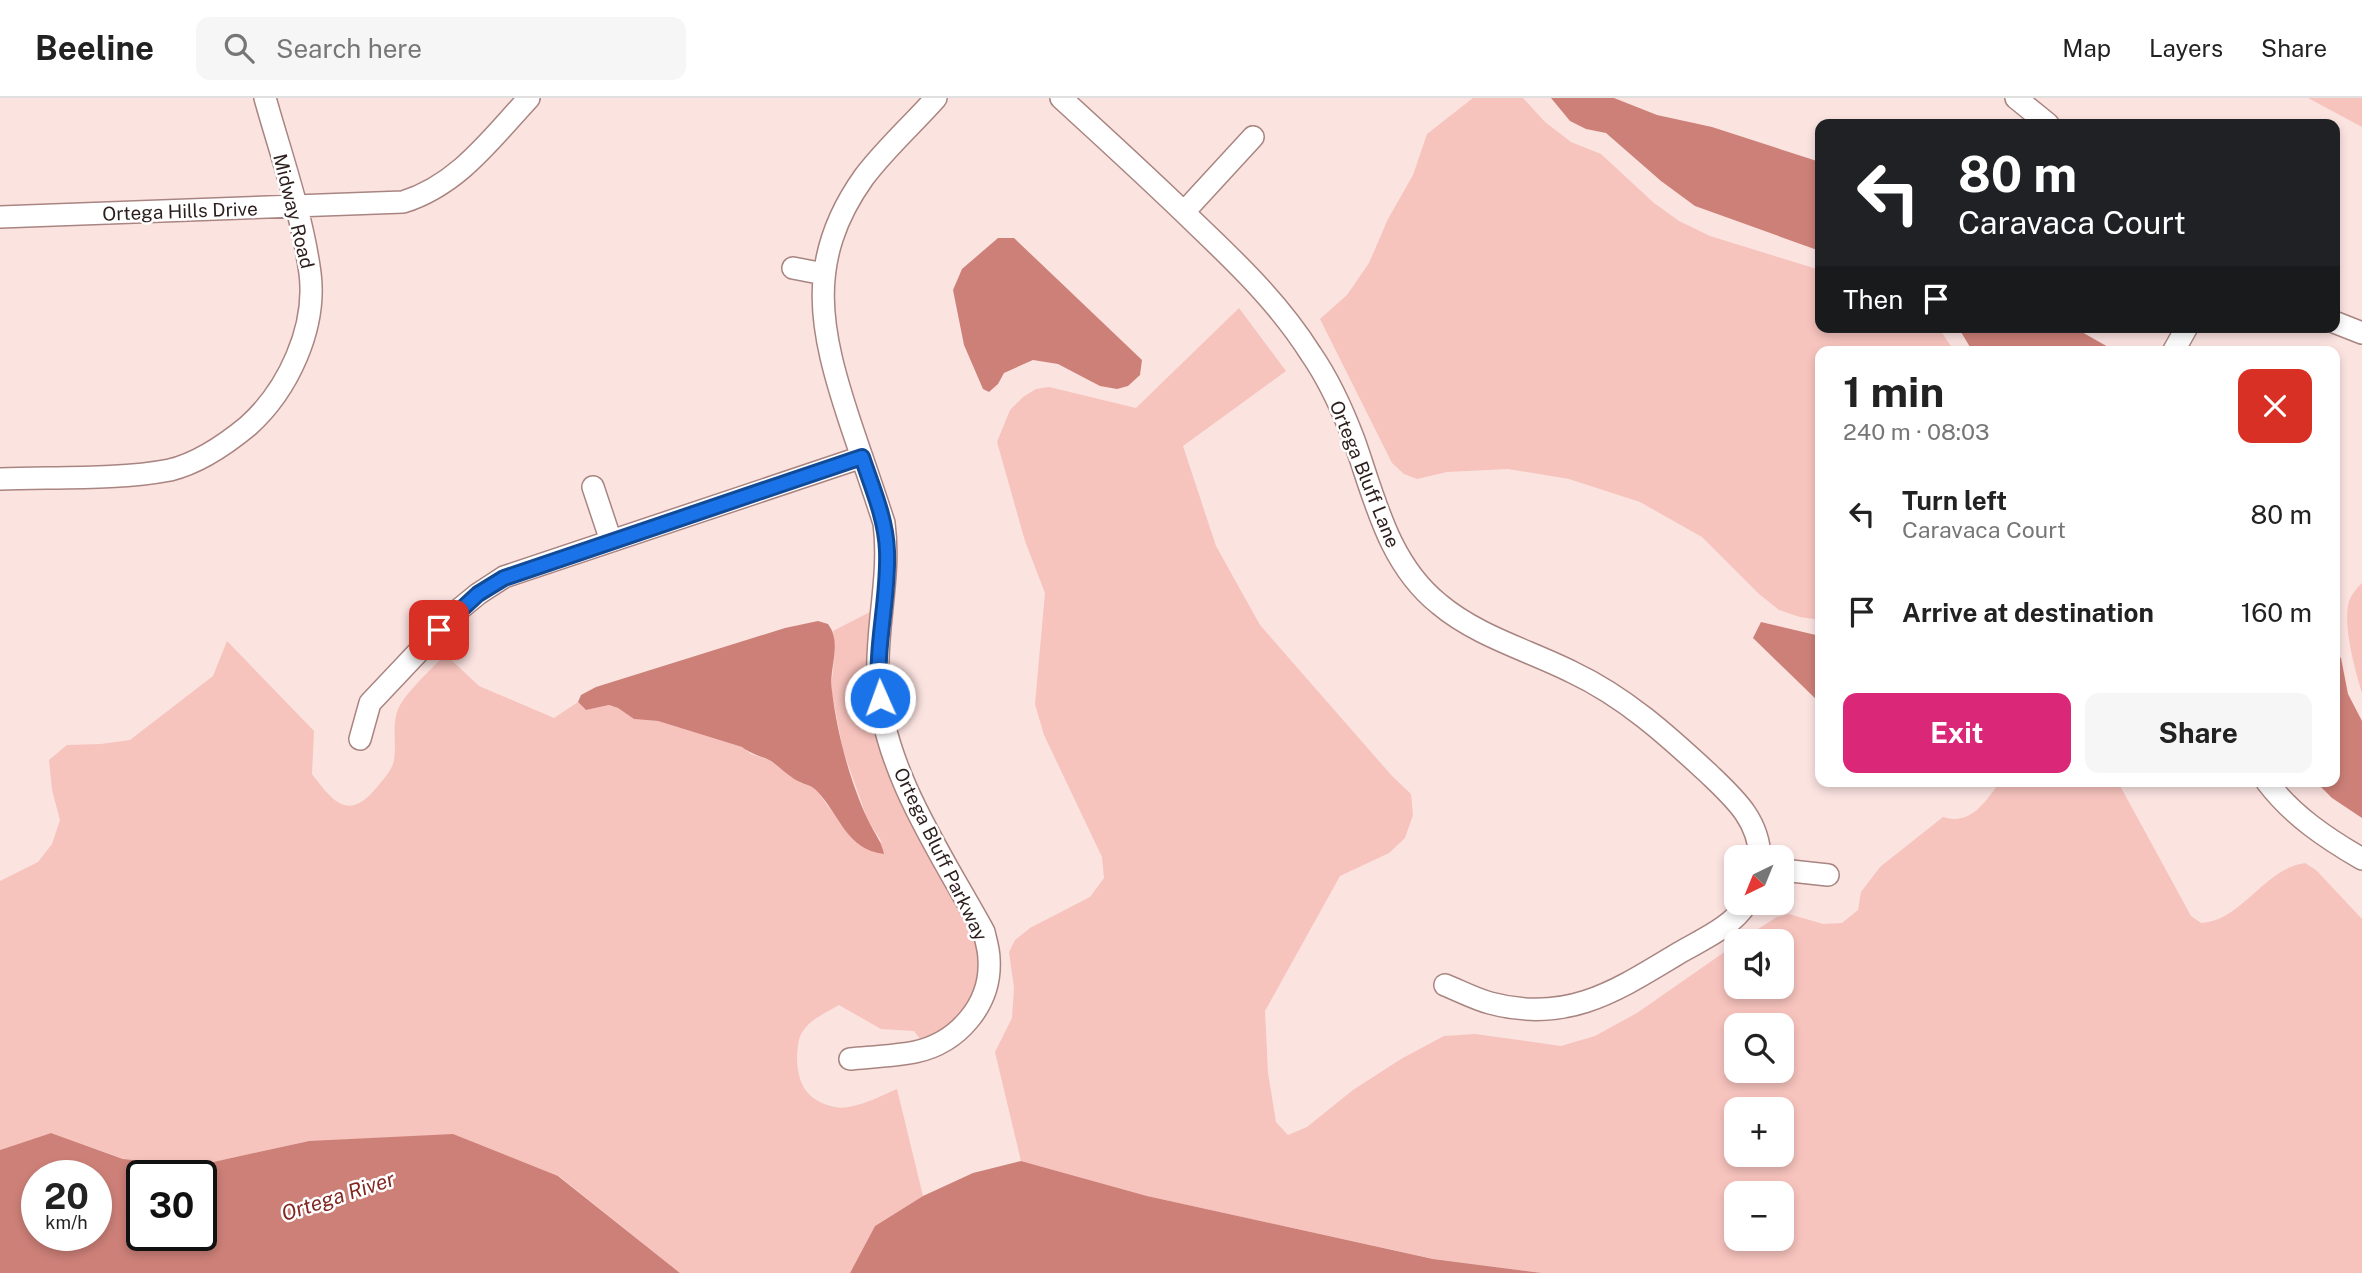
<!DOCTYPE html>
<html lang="en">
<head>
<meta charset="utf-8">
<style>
	:root { --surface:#fff; --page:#f6f6f6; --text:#222; --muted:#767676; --line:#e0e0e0; --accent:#db2777 }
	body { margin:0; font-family:"Public Sans",sans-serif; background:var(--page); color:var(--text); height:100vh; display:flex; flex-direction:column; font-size:26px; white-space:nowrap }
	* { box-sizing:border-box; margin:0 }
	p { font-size:23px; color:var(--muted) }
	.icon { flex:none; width:38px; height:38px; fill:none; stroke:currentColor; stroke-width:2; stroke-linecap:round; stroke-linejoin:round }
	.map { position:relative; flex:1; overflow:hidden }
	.sheet { position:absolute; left:1815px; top:248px; width:525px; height:441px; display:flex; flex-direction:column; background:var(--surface); border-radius:14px; box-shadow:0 4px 10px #0003 }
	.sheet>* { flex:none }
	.top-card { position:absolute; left:1815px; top:21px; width:525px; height:214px; border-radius:14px; box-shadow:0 4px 10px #0003; background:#202124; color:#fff; overflow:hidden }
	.needle { width:46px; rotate:223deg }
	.buttons { position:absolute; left:1724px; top:747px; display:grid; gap:14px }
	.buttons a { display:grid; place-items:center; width:70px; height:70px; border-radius:14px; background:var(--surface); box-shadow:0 4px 10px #0003; font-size:35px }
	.speed { position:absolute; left:21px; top:1062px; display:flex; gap:14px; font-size:35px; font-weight:700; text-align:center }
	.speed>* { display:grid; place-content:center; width:91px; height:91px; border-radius:50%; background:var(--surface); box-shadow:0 4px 10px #0003; line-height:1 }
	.speed small { font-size:18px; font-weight:400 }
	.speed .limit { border:4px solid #111; border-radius:10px; background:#fff; color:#111 }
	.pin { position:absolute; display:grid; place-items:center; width:60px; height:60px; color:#fff; margin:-30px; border-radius:14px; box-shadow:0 4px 10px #0006 }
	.me { position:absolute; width:77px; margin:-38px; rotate:358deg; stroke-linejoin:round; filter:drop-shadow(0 0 5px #0008) }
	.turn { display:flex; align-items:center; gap:24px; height:147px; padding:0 28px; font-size:32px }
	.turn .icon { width:91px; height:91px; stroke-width:2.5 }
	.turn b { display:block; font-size:49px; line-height:60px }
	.then { display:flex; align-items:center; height:66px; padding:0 28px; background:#0003; gap:14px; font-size:26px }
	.round { display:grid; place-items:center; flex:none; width:74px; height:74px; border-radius:14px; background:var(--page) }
	.head { display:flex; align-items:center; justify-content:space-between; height:119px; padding:0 28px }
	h1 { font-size:42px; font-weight:700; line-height:52px }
	.cta { display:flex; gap:14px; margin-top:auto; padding:14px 28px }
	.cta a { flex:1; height:80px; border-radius:14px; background:var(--accent); color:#fff; font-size:28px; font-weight:700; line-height:80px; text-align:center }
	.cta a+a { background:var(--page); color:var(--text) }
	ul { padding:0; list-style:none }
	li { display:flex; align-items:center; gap:21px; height:98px; padding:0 28px }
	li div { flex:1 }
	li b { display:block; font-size:26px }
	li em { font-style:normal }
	header { display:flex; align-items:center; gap:42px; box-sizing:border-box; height:98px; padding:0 35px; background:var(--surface); border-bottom:2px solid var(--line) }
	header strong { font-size:33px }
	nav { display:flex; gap:38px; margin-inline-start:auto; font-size:24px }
	.search { width:490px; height:63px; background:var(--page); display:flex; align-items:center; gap:18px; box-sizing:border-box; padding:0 24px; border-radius:14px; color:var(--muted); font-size:26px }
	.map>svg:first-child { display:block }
	.green { fill:#f7c3bd; fill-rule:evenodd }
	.water { fill:#cd8078; fill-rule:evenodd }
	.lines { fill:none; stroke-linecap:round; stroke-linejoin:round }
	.minor-casing { stroke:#a98581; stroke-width:24 }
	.minor { stroke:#fff; stroke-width:21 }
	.route-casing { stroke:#114b97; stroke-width:18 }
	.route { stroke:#1a73e8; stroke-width:12 }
	.labels { text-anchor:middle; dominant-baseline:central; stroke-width:5; stroke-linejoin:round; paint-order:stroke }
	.street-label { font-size:19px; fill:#2c1e1d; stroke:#fff }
	.water-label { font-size:21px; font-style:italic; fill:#832723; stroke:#fff }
</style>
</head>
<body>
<header>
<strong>Beeline</strong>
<div class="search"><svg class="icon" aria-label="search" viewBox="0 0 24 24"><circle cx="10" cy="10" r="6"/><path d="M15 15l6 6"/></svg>Search here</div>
<nav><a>Map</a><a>Layers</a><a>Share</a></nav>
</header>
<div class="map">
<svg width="2362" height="1175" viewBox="0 0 2362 1175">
	<rect width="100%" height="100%" fill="#fbe3e0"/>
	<path class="green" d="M1473,0h50l22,24 26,20 30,12 53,49 25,18 31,15 110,34v57h118l17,25h-135v268l-20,-3 -21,-7 -20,-16 -57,-57 -62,-35 -71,-23 -61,-10 -61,3 -30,7 -13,-5 -12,-11 -72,-144 27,-24 22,-32 19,-44 25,-44 14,-41z
		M2308,0h54v29z
		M1239,210l47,63 -103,75 33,100 44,79 132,151 19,18 2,21 -8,23 -16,15 -49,23 -75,135 3,62 8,49 12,13 19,-8 46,-37 48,-31 43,-23 31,-2 86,12 34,-10 42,-23 99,-69v43h46v-45l-43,-1 38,-24 12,-3 34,10 19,-1 16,-13 3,-18 19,-25 63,-50c28,9 42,-15 57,-35h118l73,134 10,7c41,-2 62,-54 104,-60l11,7 46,49v354h-820l-108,-14 -287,-63 -126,-35 -26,-109 17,-34 2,-30 -5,-36 6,-12 15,-12 60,-31 14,-19 -2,-21 -58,-122 -9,-31 10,-111 -20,-52 -28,-99 13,-32 13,-13 13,-8 13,-2 87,21zM1736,928h46v45h-46zM1736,1012h46v45h-46zM1736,1096h46v45h-46z
		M2362,485v110c-7,-23 -18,-63 -14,-87 1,-9 8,-17 14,-23z
		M872,513l-4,60 5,53 24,67 74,138 8,29 -4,34 -18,26 -20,15 -17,6 -6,-8 -33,-2 -42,-24c-10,6 -24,12 -32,21 -9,9 -9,18 -10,30 0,27 9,45 38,51 17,4 46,-11 62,-18l26,107 -48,30 -25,47h-170l-121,-97 -250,-35 -114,25 -71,-7 -73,-26 -51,17v-269l38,-19 14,-18 8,-24 -8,-30 -3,-30 18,-15 34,-1 29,-4 83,-64 14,-35 87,90 -2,43c21,28 37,48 65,13 6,-7 16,-18 17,-27 3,-17 -3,-36 5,-53 9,-17 33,-38 46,-53l34,32 75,32 24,-16 8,8 23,-5 9,3 16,11 24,2 84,26 9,7 18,6 32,23 14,5 31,43 36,11 -14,-21 -25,-71 -12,-62 4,-37 -2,-20z"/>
	<path class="water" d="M1551,0h63l43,17 55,12 108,35v89l-125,-45 -34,-25 -55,-48 -20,-4 -16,-8z
		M998,140h16l128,122 -2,15 -12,11 -11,3 -17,-3 -42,-22 -25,-4 -29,13 -6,11 -9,8 -6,-3 -19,-44 -11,-55 9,-21z
		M1958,229h115l44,25h-144z
		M818,523l10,3c15,20 0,45 4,67 5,42 18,91 36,129 6,13 13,20 16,34 -38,-4 -45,-41 -68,-64 -4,-4 -9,-5 -14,-7 -12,-5 -21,-15 -31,-22 -10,-5 -20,-7 -29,-14l-84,-26 -24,-2 -16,-11 -9,-3 -23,5 -8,-8 3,-7 15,-8 189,-59z
		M1761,524l59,14v67l-67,-65z
		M2335,556l6,4 7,36 14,27v97l-30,-20 -16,-16h18z
		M51,1035l72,26 72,7 114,-25 144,-7 105,42 122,97h-680v-123zM37,1078h59v60h-59zM201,1078v60h-59v-60z
		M1021,1063l126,35 286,63 109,14h-692l25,-47 48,-30 50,-23z"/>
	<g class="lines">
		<g class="minor-casing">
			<path id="minor" d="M1061,0c46,42 92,84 137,128 42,40 82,79 113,128 18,26 32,57 43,86 21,59 34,123 85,164 38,32 89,46 133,68 53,25 95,63 137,102 26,25 50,46 51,84
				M2016,0l32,26
				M1184,114l69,-75
				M0,119l403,-15c55,-17 88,-63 126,-104
				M793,170l31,6
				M2334,224l28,11
				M2173,254l14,-25
				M0,381c54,-2 118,1 170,-9 29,-7 55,-25 78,-44 40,-36 69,-98 62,-153 -8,-59 -29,-118 -45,-175
				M593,389l18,54
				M360,641l10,-36 86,-91 22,-18 26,-17 358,-120
				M2267,684c26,34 59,56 95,77
				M1782,772l46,5
				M1445,887c15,6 30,14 45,18 77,21 126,-12 189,-50 24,-14 53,-26 68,-50
				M850,961c21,-2 44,-3 65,-7 43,-9 77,-48 74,-93 0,-9 -3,-18 -5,-27 -41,-75 -101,-162 -106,-249 -3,-54 13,-106 6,-160 -11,-34 -23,-68 -34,-101 -30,-91 -46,-161 14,-245 21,-28 49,-53 72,-79"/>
		</g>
		<use href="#minor" class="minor"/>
	</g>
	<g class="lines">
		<g class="route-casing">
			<path id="route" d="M439,532l39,-36 26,-16 358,-121c10,30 24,62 25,94 2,49 -13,98 -7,147"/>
		</g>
		<use href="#route" class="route"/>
	</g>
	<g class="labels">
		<g class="street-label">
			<text transform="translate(180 113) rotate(-2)">Ortega Hills Drive</text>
			<text transform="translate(294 113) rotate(76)">Midway Road</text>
			<text transform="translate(1365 376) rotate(68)">Ortega Bluff Lane</text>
			<text transform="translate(941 756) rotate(64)">Ortega Bluff Parkway</text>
		</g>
		<g class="water-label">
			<text transform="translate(338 1098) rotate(-18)">Ortega River</text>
		</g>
	</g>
</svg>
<div class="buttons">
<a><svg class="needle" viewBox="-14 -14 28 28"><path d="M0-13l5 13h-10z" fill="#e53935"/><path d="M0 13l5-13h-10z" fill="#767676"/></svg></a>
<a><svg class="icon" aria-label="sound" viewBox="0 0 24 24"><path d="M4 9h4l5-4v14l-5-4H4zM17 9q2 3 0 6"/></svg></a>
<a><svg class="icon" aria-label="search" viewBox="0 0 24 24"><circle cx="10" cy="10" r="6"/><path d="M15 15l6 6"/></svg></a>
<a>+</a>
<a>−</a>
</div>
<div class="speed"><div>20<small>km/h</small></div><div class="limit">30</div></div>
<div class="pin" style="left:439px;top:532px;background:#d93025"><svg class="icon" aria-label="arrive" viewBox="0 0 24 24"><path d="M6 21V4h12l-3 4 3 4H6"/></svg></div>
<svg class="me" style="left:880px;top:600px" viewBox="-20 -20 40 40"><circle r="17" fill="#1a73e8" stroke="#fff" stroke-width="3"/><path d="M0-11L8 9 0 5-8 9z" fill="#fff"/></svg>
<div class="top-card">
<div class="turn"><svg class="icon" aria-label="left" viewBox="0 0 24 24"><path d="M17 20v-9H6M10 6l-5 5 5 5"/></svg><div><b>80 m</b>Caravaca Court</div></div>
<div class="then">Then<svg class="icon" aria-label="arrive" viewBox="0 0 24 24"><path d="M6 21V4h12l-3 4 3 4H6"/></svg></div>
</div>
<section class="sheet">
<div class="head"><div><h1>1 min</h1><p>240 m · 08:03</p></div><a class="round" style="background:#d93025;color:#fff"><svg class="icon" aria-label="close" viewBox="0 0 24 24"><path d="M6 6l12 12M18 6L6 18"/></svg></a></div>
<ul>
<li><svg class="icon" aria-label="left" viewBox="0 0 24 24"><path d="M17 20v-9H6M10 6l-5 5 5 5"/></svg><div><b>Turn left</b><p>Caravaca Court</p></div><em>80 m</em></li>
<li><svg class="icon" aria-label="arrive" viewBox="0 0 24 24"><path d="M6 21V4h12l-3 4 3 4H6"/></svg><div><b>Arrive at destination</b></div><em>160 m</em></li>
</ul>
<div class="cta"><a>Exit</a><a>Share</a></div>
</section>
</div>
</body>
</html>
